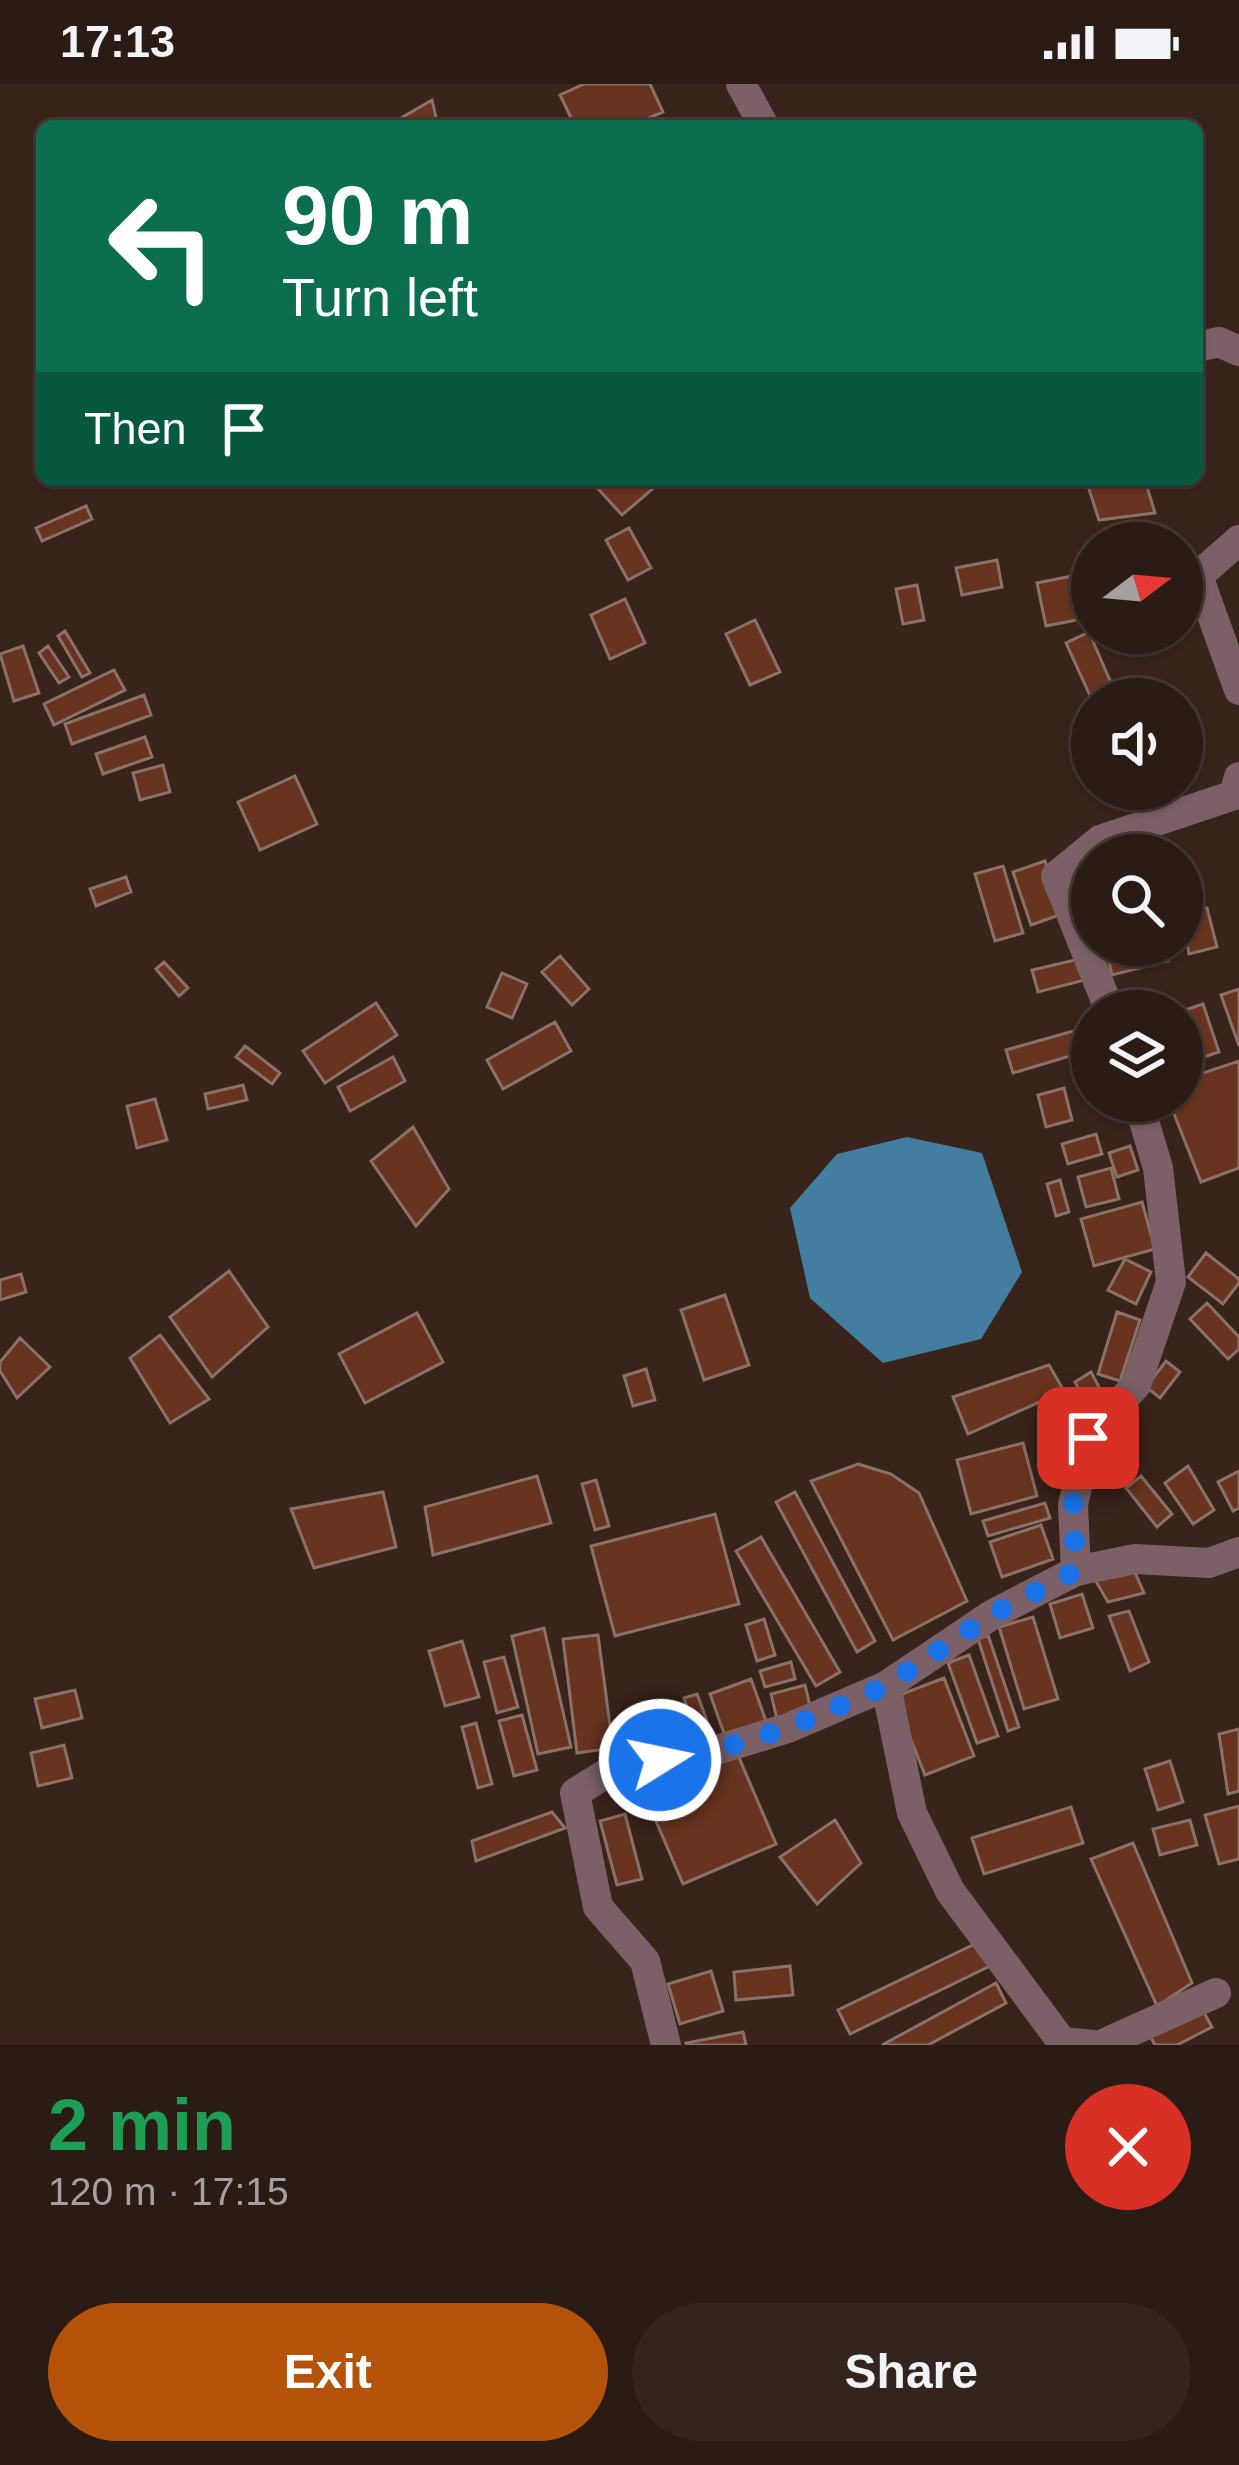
<!DOCTYPE html>
<html lang="en">
<head>
<meta charset="utf-8">
<style>
	:root { --surface:#2b1b15; --page:#33241e; --text:#f1f3f6; --muted:#a6a1a0; --line:#473934; --accent:#b45309 }
	body { margin:0; font-family:Helvetica,sans-serif; background:var(--page); color:var(--text); height:100vh; display:flex; flex-direction:column; font-size:45px; white-space:nowrap }
	* { box-sizing:border-box; margin:0 }
	p { font-size:39px; color:var(--muted) }
	.icon { flex:none; width:66px; height:66px; fill:none; stroke:currentColor; stroke-width:2; stroke-linecap:round; stroke-linejoin:round }
	.map { position:relative; height:1961px; overflow:hidden }
	.side { display:flex; flex-direction:column; background:var(--surface); flex:1 }
	.side>* { flex:none }
	.guide { position:absolute; left:36px; top:36px; width:1167px; height:366px; border-radius:18px; box-shadow:0 3px 9px #0004,0 0 0 3px var(--line); background:#0b6e4f; color:#fff; overflow:hidden }
	.needle { width:78px; rotate:74deg }
	.fabs { position:absolute; left:1071px; top:438px; display:grid; gap:24px }
	.fabs a { display:grid; place-items:center; width:132px; height:132px; border-radius:50%; background:var(--surface); box-shadow:0 3px 9px #0004,0 0 0 3px var(--line); font-size:60px }
	.pin { position:absolute; display:grid; place-items:center; width:102px; height:102px; color:#fff; margin:-51px; border-radius:24px; box-shadow:0 6px 18px #0006 }
	.me { position:absolute; width:132px; margin:-66px; rotate:80deg; stroke-linejoin:round; filter:drop-shadow(0 0 9px #0008) }
	.turn { display:flex; align-items:center; gap:42px; height:252px; padding:0 48px; font-size:54px }
	.turn .icon { width:156px; height:156px; stroke-width:2.5 }
	.turn b { display:block; font-size:84px; line-height:102px }
	.then { display:flex; align-items:center; height:114px; padding:0 48px; background:#0003; gap:24px; font-size:45px }
	.round { display:grid; place-items:center; flex:none; width:126px; height:126px; border-radius:63px; background:var(--page) }
	.summary { display:flex; align-items:center; justify-content:space-between; height:204px; padding:0 48px }
	h1 { font-size:72px; font-weight:800; line-height:90px; color:#1e9e55 }
	.action { display:flex; gap:24px; margin-top:auto; padding:24px 48px }
	.action a { flex:1; height:138px; border-radius:72px; background:var(--accent); color:#fff; font-size:48px; font-weight:800; line-height:138px; text-align:center }
	.action a+a { background:var(--page); color:var(--text) }
	.status { display:flex; justify-content:space-between; align-items:center; height:84px; padding:0 60px; background:var(--surface); direction:ltr }
	.status svg { height:33px; fill:currentColor }
	.map>svg:first-child { display:block }
	.water { fill:#437ea0 }
	.building { fill:#683420; stroke:#8b7167; stroke-width:3 }
	.lines { fill:none; stroke-linecap:round; stroke-linejoin:round }
	.minor { stroke:#7c6067; stroke-width:30 }
	.route { stroke:#1a73e8; stroke-width:21; stroke-dasharray:0 37.8 }
</style>
</head>
<body>
<div class="status"><b>17:13</b><svg viewBox="0 0 49 12"><path d="M0 12V9h3v3zM5 12V6h3v6zM10 12V3h3v9zM15 12V0h3v12zM26 1h20v11H26zM47 4h2v5h-2z"/></svg></div>
<div class="map">
<svg width="1239" height="1961" viewBox="0 0 1239 1961">
	<rect width="100%" height="100%" fill="#39241c"/>
	<path class="water" d="M907,1053l75,16 40,119 -41,67 -98,24 -73,-65 -20,-90 47,-54z"/>
	<path class="building" d="M584,0h66l13,28 -33,14h-55l-15,-31z
		M432,16l6,26h-40l-2,-5z
		M590,396h73l-41,35z
		M1086,396h59l10,33 -56,7z
		M86,422l6,13 -50,22 -6,-13z
		M629,444l22,40 -23,12 -22,-40z
		M997,476l5,27 -40,8 -6,-27z
		M1092,488v45l-46,9 -9,-43z
		M917,501l7,35 -21,4 -7,-35z
		M625,515l20,44 -35,16 -19,-44z
		M755,536l25,52 -30,13 -24,-51z
		M65,547l25,42 -8,4 -24,-41z
		M1089,548l29,67 -26,1 -26,-57z
		M23,562l16,47 -25,8 -14,-47z
		M48,562l21,31 -10,6 -20,-30z
		M114,586l11,20 -71,35 -10,-21z
		M144,611l7,20 -79,29 -7,-20z
		M145,653l7,20 -49,17 -7,-20z
		M163,681l7,27 -30,8 -7,-27z
		M295,692l22,48 -57,26 -22,-48z
		M1045,777l17,53 -31,11 -18,-53z
		M1003,782l20,67 -28,8 -20,-67z
		M126,793l5,15 -35,14 -6,-17z
		M1207,824l10,39 -28,7 -7,-40z
		M1118,861h46l4,16 -56,14 -6,-27z
		M560,872l29,33 -17,16 -30,-33z
		M1079,875l6,21 -47,12 -6,-22z
		M164,878l24,26 -9,8 -23,-27z
		M502,889l25,11 -15,34 -25,-11z
		M1239,905v57l-18,-51z
		M376,919l21,32 -72,48 -22,-32z
		M1203,920l16,48 -37,12v-53z
		M555,938l16,29 -68,38 -16,-29z
		M1084,944l6,22 -77,23 -7,-23z
		M245,962l35,27 -8,11 -36,-27z
		M393,973l12,24 -55,30 -12,-24z
		M1239,977v107l-38,14 -32,-81h13v-21z
		M243,1001l4,15 -39,9 -3,-15z
		M1064,1004l8,32 -26,7 -8,-32z
		M155,1015l12,41 -30,8 -10,-42z
		M413,1043l36,62 -33,37 -45,-65z
		M1096,1050l6,20 -34,10 -6,-20z
		M1130,1062l8,24 -21,7 -8,-24z
		M1111,1084l8,31 -33,8 -8,-30z
		M1060,1096l9,32 -13,4 -9,-32z
		M1142,1118l13,47 -61,17 -13,-47z
		M1206,1169l33,26v4l-16,21 -35,-27z
		M1125,1175l26,13 -15,32 -28,-14z
		M229,1187l39,56 -56,50 -42,-60z
		M21,1190l5,18 -26,8v-20z
		M725,1211l24,70 -45,15 -23,-70z
		M1207,1219l32,34v12l-11,10 -38,-40z
		M1117,1228l23,8 -20,61 -22,-7z
		M417,1229l26,49 -78,41 -26,-49z
		M160,1251l49,64 -39,24 -40,-65z
		M20,1254l30,29 -33,31 -17,-27v-9z
		M1166,1277l14,11 -20,26 -14,-11z
		M1049,1281l15,26 -96,43 -15,-37z
		M646,1285l9,31 -22,6 -9,-30z
		M1091,1288l11,21 -16,9 -11,-20z
		M1023,1359l14,53 -66,18 -14,-54z
		M858,1380l33,10 28,19 48,108 -74,39 -82,-159z
		M1188,1382l26,44 -21,14 -28,-41z
		M1239,1387v37l-6,3 -15,-29z
		M537,1392l14,47 -118,32 -8,-48z
		M1141,1392l31,38 -15,13 -31,-39z
		M596,1396l13,46 -14,4 -13,-46z
		M383,1408l13,55 -82,21 -23,-59z
		M795,1408l80,149 -18,11 -81,-150z
		M1045,1419l5,15 -62,18 -5,-15z
		M715,1430l24,90 -124,32 -24,-90z
		M1041,1441l12,34 -51,18 -12,-35z
		M761,1453l79,135 -24,14 -80,-135z
		M1133,1484l11,25 -36,9 -14,-24z
		M1082,1510l11,34 -33,10 -10,-34z
		M1129,1527l20,51 -19,9 -21,-55z
		M1033,1533l25,82 -34,10 -25,-82z
		M764,1535l11,36 -18,6 -11,-36z
		M544,1544l27,119 -33,7 -26,-118z
		M598,1551l15,113 -36,5 -14,-114z
		M988,1551l31,92 -11,4 -30,-92z
		M462,1557l17,56 -34,9 -16,-55z
		M969,1571l29,81 -21,7 -29,-80z
		M504,1573l14,50 -21,6 -13,-51z
		M791,1578l4,17 -30,8 -5,-16z
		M944,1594l30,78 -49,19 -31,-78z
		M751,1595l15,42 -41,15 -15,-42z
		M805,1601l6,25 -34,9 -6,-25z
		M75,1606l7,28 -40,10 -7,-29z
		M697,1610l15,40 -14,5 -14,-41z
		M522,1631l15,55 -23,6 -15,-55z
		M686,1637l5,20 -61,13 -5,-21z
		M476,1639l16,61 -14,4 -16,-61z
		M1239,1645v62l-11,3 -9,-60z
		M731,1655l45,105 -93,40 -45,-105z
		M64,1661l8,33 -34,8 -7,-33z
		M1170,1677l13,41 -25,8 -13,-41z
		M1239,1722v53l-20,5 -14,-49z
		M1071,1723l12,36 -99,31 -12,-36z
		M552,1728l13,16 -89,33 -4,-20z
		M625,1730l17,65 -25,6 -17,-64z
		M835,1736l26,43 -44,41 -37,-47z
		M1190,1736l7,25 -37,10 -7,-26z
		M1133,1759l59,140 -35,23 -66,-147z
		M981,1857l11,24 -142,69 -12,-24z
		M790,1882l3,29 -57,5 -2,-28z
		M711,1887l12,40 -43,13 -12,-40z
		M996,1899l10,20 -78,42h-46z
		M1201,1923l11,20 -35,18h-22l-6,-11z
		M743,1948l3,13h-59l-1,-2z"/>
	<g class="lines">
		<path class="minor" d="M741,0l23,42
			M1197,263l22,-5 20,9
			M1239,456l-41,36 41,114
			M1110,927l-54,-135 44,-36 134,-45 5,-18
			M1076,1487l59,-12 74,4 30,-11
			M886,1602l26,127 38,78 112,151 31,3
			M666,1961l-21,-84 -47,-54 -23,-114 45,-28 80,-10 88,-27 98,-42 107,-72 83,-43 -3,-66 15,-67 48,-53 35,-103 -13,-114 -20,-67
			M1101,1961l115,-52"/>
	</g>
	<g class="lines">
		<path class="route" d="M660,1676l40,-5 88,-27 98,-42 107,-72 83,-43 -3,-66 15,-67"/>
	</g>
</svg>
<div class="fabs">
<a><svg class="needle" viewBox="-14 -14 28 28"><path d="M0-13l5 13h-10z" fill="#e53935"/><path d="M0 13l5-13h-10z" fill="#a6a1a0"/></svg></a>
<a><svg class="icon" aria-label="sound" viewBox="0 0 24 24"><path d="M4 9h4l5-4v14l-5-4H4zM17 9q2 3 0 6"/></svg></a>
<a><svg class="icon" aria-label="search" viewBox="0 0 24 24"><circle cx="10" cy="10" r="6"/><path d="M15 15l6 6"/></svg></a>
<a><svg class="icon" aria-label="layers" viewBox="0 0 24 24"><path d="M12 4l9 5-9 5-9-5zM3 14l9 5 9-5"/></svg></a>
</div>
<div class="pin" style="left:1088px;top:1354px;background:#d93025"><svg class="icon" aria-label="arrive" viewBox="0 0 24 24"><path d="M6 21V4h12l-3 4 3 4H6"/></svg></div>
<svg class="me" style="left:660px;top:1676px" viewBox="-20 -20 40 40"><circle r="17" fill="#1a73e8" stroke="#fff" stroke-width="3"/><path d="M0-11L8 9 0 5-8 9z" fill="#fff"/></svg>
<div class="guide">
<div class="turn"><svg class="icon" aria-label="left" viewBox="0 0 24 24"><path d="M17 20v-9H6M10 6l-5 5 5 5"/></svg><div><b>90 m</b>Turn left</div></div>
<div class="then">Then<svg class="icon" aria-label="arrive" viewBox="0 0 24 24"><path d="M6 21V4h12l-3 4 3 4H6"/></svg></div>
</div>
</div>
<section class="side">
<div class="summary"><div><h1>2 min</h1><p>120 m · 17:15</p></div><a class="round" style="background:#d93025;color:#fff"><svg class="icon" aria-label="close" viewBox="0 0 24 24"><path d="M6 6l12 12M18 6L6 18"/></svg></a></div>
<div class="action"><a>Exit</a><a>Share</a></div>
</section>
</body>
</html>
